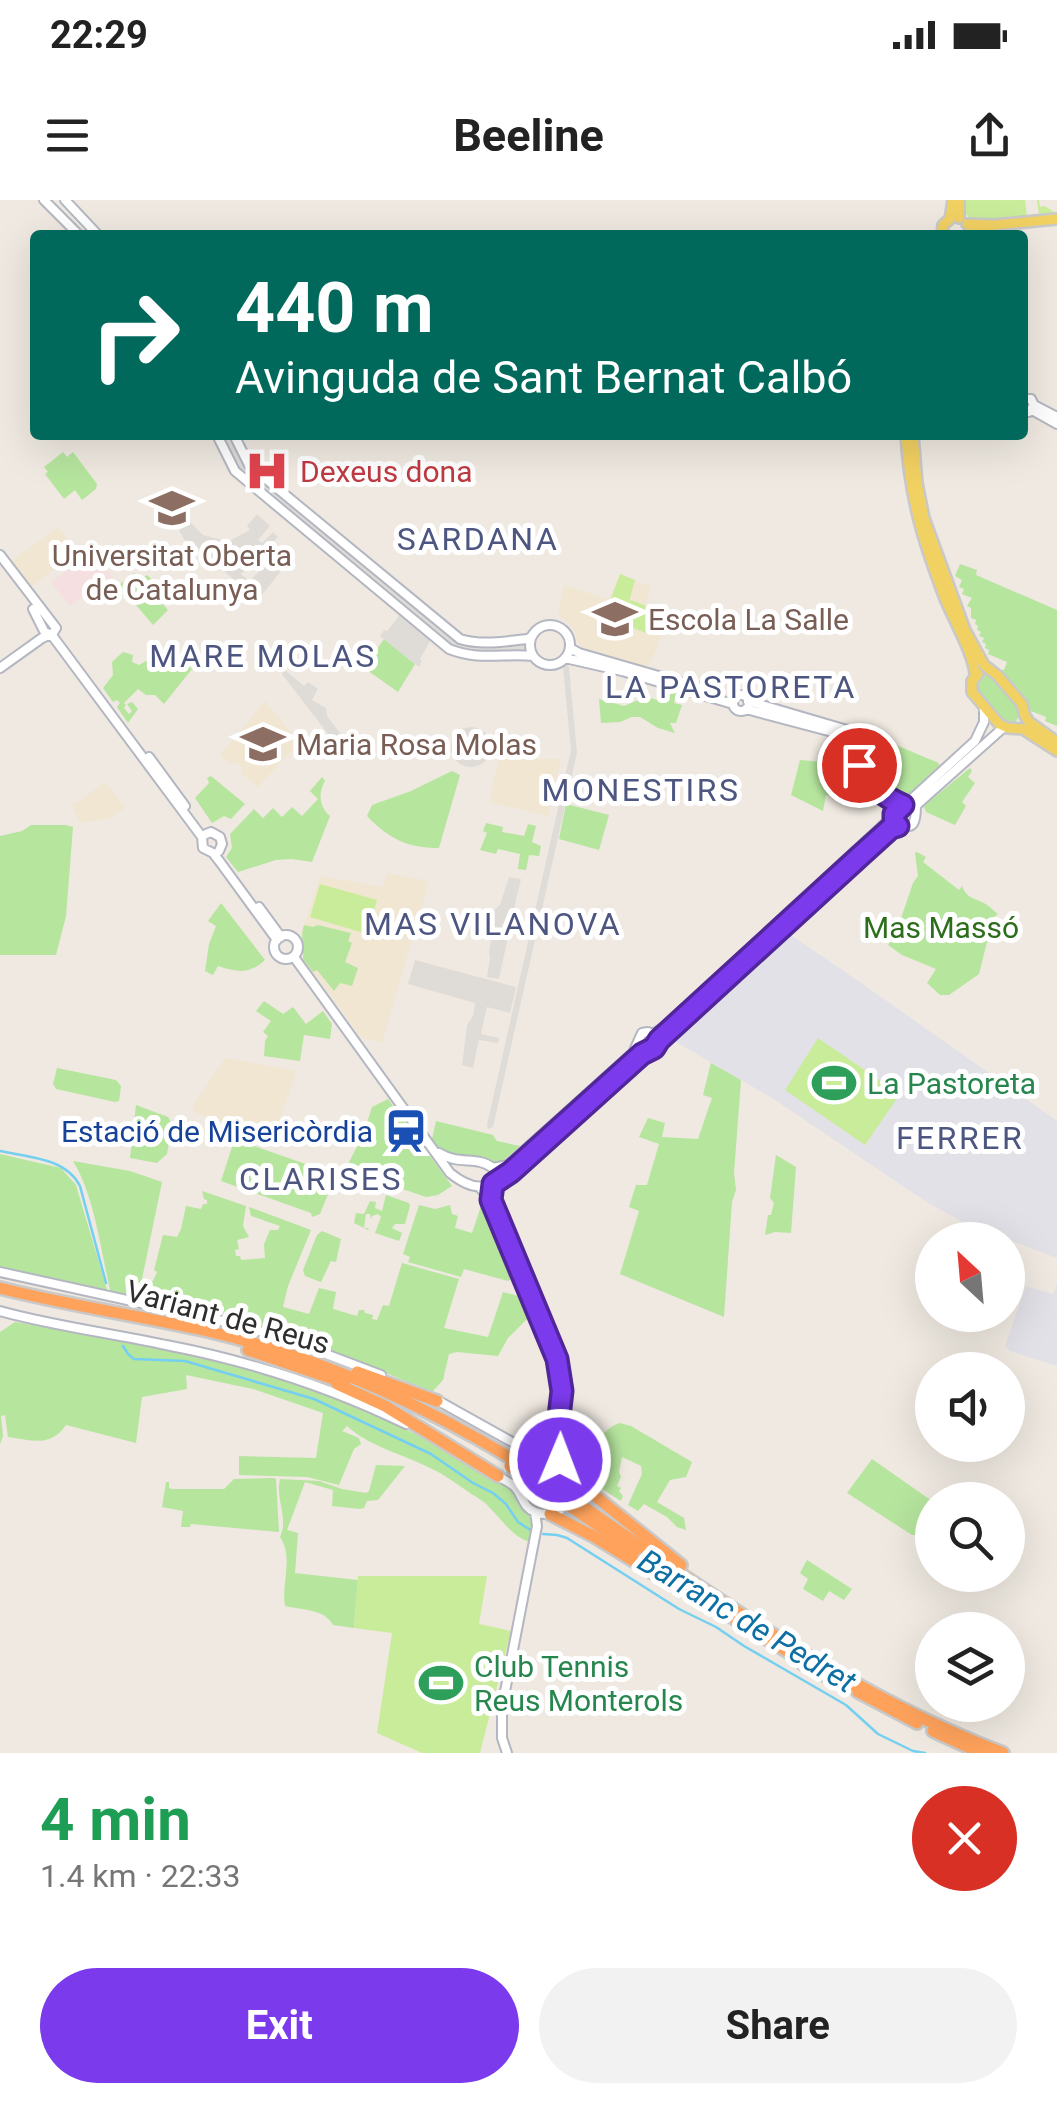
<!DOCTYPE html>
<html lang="en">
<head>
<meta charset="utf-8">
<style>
	:root { --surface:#fff; --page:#f2f2f2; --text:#222; --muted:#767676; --accent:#7c3aed }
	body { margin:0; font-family:Roboto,sans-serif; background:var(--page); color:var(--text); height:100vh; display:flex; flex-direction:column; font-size:38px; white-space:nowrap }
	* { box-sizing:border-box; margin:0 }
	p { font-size:32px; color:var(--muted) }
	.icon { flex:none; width:55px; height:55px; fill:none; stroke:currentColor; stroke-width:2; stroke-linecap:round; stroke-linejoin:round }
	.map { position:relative; height:1553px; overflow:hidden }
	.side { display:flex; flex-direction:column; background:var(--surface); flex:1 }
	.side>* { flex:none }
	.hud { position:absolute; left:30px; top:30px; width:998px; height:210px; border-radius:10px; box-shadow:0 10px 40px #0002; background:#00695c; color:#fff; overflow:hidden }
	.needle { width:65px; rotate:334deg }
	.controls { position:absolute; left:915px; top:1022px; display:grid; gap:20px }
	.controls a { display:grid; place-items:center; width:110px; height:110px; border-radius:50%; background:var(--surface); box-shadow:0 10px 40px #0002; font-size:50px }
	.pin { position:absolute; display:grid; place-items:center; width:85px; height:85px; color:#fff; margin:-42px; border:5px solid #fff; border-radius:50%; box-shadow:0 2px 10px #0007 }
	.me { position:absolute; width:110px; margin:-55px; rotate:1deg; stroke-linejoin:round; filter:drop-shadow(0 0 8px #0008) }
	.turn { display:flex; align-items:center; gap:35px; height:210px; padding:0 40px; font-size:45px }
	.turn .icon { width:130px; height:130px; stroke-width:2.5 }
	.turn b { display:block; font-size:70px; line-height:85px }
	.round { display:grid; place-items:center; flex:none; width:105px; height:105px; border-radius:52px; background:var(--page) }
	.headline { display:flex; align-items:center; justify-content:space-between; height:170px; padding:0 40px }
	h1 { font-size:60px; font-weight:700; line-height:75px; color:#1e9e55 }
	.cta { display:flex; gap:20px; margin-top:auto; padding:20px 40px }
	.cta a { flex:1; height:115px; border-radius:60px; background:var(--accent); color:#fff; font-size:40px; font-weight:700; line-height:115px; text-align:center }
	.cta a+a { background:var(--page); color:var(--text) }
	.status { display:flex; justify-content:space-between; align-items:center; height:70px; padding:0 50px; background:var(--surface); direction:ltr }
	.status svg { height:28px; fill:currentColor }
	header { display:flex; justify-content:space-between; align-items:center; height:130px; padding:0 40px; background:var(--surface); font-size:45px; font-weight:700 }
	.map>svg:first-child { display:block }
	.industrial { fill:#e3e1e8 }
	.education { fill:#f0e6d1 }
	.medical { fill:#f5dfe0 }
	.green { fill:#b6e59e }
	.pitch { fill:#c9ec9a }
	.plaza { fill:#dfdcd8 }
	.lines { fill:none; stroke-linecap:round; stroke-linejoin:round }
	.stream { stroke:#75cff0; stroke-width:2.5 }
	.secondary-casing { stroke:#b4b7c1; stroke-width:12 }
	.primary-casing { stroke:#c9c9c9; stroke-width:14 }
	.highway-casing { stroke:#c9c9c9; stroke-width:16 }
	.secondary { stroke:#fff; stroke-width:8 }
	.primary { stroke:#f2d163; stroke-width:9 }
	.highway { stroke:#ffa35c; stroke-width:11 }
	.highway-bridge-casing { stroke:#c9c9c9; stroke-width:16; stroke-linecap:butt }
	.highway-bridge { stroke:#ffa35c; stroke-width:11 }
	.route-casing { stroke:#51269a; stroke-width:25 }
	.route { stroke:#7c3aed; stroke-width:18 }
	.labels { text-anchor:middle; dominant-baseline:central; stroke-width:10; stroke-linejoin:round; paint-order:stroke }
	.health-label { font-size:30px; fill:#be3a42; stroke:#fff; text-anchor:start }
	.education-label { font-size:30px; fill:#785e54; stroke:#fff; text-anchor:start }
	.park-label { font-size:30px; fill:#2c6e1b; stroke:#fff }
	.leisure-label { font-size:30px; fill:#27864d; stroke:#fff; text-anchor:start }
	.transit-label { font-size:30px; fill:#164399; stroke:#fff; text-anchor:end }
	.street-label { font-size:30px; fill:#2e2e2e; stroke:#fff }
	.neighbourhood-label { font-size:32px; letter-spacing:2.5px; fill:#4d5680; stroke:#fff }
	.water-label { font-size:32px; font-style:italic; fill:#0d6fa3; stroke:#fff }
</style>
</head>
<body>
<div class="status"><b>22:29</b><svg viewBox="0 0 49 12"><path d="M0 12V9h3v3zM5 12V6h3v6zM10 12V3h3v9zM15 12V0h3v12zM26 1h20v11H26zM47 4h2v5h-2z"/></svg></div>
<header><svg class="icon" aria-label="menu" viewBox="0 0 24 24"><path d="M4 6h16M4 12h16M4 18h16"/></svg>Beeline<svg class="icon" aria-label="share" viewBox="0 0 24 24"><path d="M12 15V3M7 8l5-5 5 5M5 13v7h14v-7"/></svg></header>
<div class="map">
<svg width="1057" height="1553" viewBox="0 0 1057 1553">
	<rect width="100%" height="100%" fill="#efe9e1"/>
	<path class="industrial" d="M782,736h10l65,44 200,141v137l-92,-35 -37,-20 -153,-103 -109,-64 104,-94z
		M1057,1084v82l-47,-15 -5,-5 21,-60 27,8z"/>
	<path class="education" d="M58,327l20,24 -46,35 -4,-1 -16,-21 1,-4z
		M620,374l31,13 -6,18 25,11 -20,47 -5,3 -65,-19 -7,-19 -15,-13 6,-30 46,15z
		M265,501l32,39 -1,6 -38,41 -18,-15 2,-5 -7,-5 -3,2 -12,-9z
		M499,559h62l-13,57 -59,-14z
		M105,582l20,25 -14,11 -31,5 -9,-19 7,-2z
		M387,673l42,8 -47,162 -20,-5 -59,-79 1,-12 -3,-12 19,-59 63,11z
		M225,858l72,13 -26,71 -77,-30 -2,-5z"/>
	<path class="medical" d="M93,352l19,24 -42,30 -19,-24z"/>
	<path class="green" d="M63,252l4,5 6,-5 24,32 -1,5 -14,11 -7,-10 -11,9 -19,-25 3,-2 -4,-5z
		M960,364l17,6 -1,5 81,35v116l-12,-5 1,-4 -15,-6 -5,-13 -25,-28h3l3,-8 -19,-8 1,-4 -4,-2 1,-4 -4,-2 2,-4 -5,-2 2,-4 -4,-2 1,-4 -3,-2 1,-4 -5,-2v-10l-4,-2 5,-8 -10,-4 2,-5 -5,-2 3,-7 -7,-4z
		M134,373l7,6 6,-4 11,10 -7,6 17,19 -15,15 -34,-40z
		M384,439l31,25 -17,28 -34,-24z
		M123,452l10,3 -1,7 7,3 9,-5 -1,-5 6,-3 11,3 10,10 8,3 5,-3 5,4 -28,35 -9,-9h-9l-8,-6 -14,14 2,2 -2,3 5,6 3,-3 -5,-7 5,-2 6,7 -10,14 -11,-16 3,-4 -3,-3 -4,2 -10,-14 10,-13 -1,-13z
		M989,474l4,2 27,30 1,7 -6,10h-11l-29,-33c0,-9 3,-15 14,-16z
		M669,491l7,3 -2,9 8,2 -6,18h-6l5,10 -17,-5 -18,-11h-8l-12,5 -19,1 -2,-24 25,7 22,-9 20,5z
		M865,534c26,7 47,19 72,28l3,3 -36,33 -4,1c-23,-15 -40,-30 -40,-58z
		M800,560l37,3 -6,18 12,5 -4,13 -13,-4 -3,16 -32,-16z
		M970,568l2,3 -4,6 7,6 -13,19 4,4 -11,19 -29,-13 -2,-5 2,-3z
		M452,571l8,4 -21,73c-31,0 -50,-9 -72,-32l5,-11 39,-14z
		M211,576l34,28 -14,15 -7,-3 -12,7 -17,-25 14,-15 -2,-5z
		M322,577l3,4c-7,12 -6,26 5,35l-18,46 -21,-3 -15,1 -38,12 -12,-15 6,-9 -2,-14 24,-25 9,9 10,-10 9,9 10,-10 10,9 16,-17 -8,-8z
		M566,604l43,11 -10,35 -40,-11z
		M486,623l17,4 -1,5 22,4 4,-12 8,2 -4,16 9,4 -2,10 -10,-1 -3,15 -8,-1 2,-15 -22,-5 -2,5 -16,-4 7,-17 -4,-2z
		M31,625h35l7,2 -7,89 -10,39h-56v-119l22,-5z
		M917,652l9,5 -3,5 36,28 3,-4c4,11 10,12 20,16 5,2 11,8 16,12l-5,4 -14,56 -30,21h-9l-13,-12 9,-14 -34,-14 -14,-10 8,-12 17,-50 5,-7 -3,-23z
		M221,703l44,57c-16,15 -28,12 -47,6l-5,9 -8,-4 4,-27 7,-18 -8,-5z
		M304,725l9,2 5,-2 33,8 -3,8 4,2 -7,19 13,6 -6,18 -12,-3 -6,8 -17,-21 -4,2 -10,-13c1,-12 -3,-22 1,-34z
		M264,801l19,13 10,-7 13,17 17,-13 9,13 -2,15 -26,-4 -4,26 -36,-5 1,-15 3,-5 -5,-4 8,-11 -15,-10z
		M711,863l30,17 -7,93 2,17 -4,12 -8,115 -104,-43 19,-63 -10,-4 7,-22h11l12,-41 -20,-7 9,-19 17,5 -3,14 36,2 14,-41 -9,-3z
		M57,868l59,12 5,6 -2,15 -4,1 -59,-13 -3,-5z
		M388,899l64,87 -14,9 -12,2 -73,-25 -5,-8 15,-29 9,-28z
		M136,905l32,12 4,7 -5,30 -10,9 -27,-5z
		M436,921l57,14 4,6 23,5 -16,14 2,3 -8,2 -22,-8 -20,2 -15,-9 -9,-11z
		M237,940l97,34 1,3 -15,37 -8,3 -1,-4 -90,-32 13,-40z
		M0,954l61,14 15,17 32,108 -108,-24z
		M776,955l20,12 -5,66 -16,-1 -10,3 3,-20h3l3,-12 -4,-5z
		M73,961l57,10 32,11 -20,97 11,2 4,-9 -3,-2 9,-35 14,2 4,-8 5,-23 15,3 2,-5h4v-4l-3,-1 -2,-8 44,15 -3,20 6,11 -12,3 2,9 -4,1 1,6h4l1,4 24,-2 -1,-14 6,-14h8l2,-4 -29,-10 -2,-9 62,23 -23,56 -5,21 26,7 10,-26 17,4 -3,17 24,7 2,-6h5l1,3 8,2 -1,4 5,1 6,-15 6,1 13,-43 57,16 -15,49 44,9 15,-45 23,6 6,16 -24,24 -10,18 -41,-4 -8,2 -6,26 -11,12c-51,-21 -101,-43 -153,-59 -55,-18 -112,-28 -168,-39 -10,-42 -16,-97 -38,-133z
		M386,995l23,8 1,3 -5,18h-10l-3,4 10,5 -3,8 -24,-8 6,-16 -3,-3 -6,2 -1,3 -1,-5h-4l-2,14h5l-1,2 -14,-7 2,-10 8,1 6,-13 6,1 -1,6 7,3z
		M482,1003l5,2 28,66 -2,7 -5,3 -44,-12 -3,8 -53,-15 2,-5 -7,-3 16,-49 16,4 15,-4 2,9 6,2 -3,12 17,5z
		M322,1031l19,8 -5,23 -5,-1 -10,21 -16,-6 -2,-6 14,-35z
		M15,1122l108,18 69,14 62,16 51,16 63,25 66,32 77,47 8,16 14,13 -4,23c-18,-7 -27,-22 -40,-35 -5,-6 -13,-10 -19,-14 -13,-9 -26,-19 -40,-25 -27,-14 -60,-21 -83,-42l-5,5 17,7 2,6 -7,5 -15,36 -32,-8 -68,-2v-19l77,2 7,-45 -70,-24 -67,-14 1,14 -45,8 -6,46 -70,-18c-16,23 -34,15 -58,12l-3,-22 -4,1 2,20 -3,8v-112z
		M620,1223l11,3 61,36 -6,15 -16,3 -13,22 27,16 2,12 -9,-3 -10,-10 -23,-13 -6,7 -10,-6 14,-31 -1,-8 -19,-9 -3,15 2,5 -4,9 4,2 -2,3 4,5 -2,5 -30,-19c-5,-21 7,-53 29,-59z
		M872,1259l60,42v15l-15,19h-5l-65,-42z
		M376,1265l29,1 -27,34 -11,1 -3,7 -4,1 -28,-3 1,-16 -28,-8 -18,48 11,3 -3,40 63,7 -4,48 -21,-3c-8,-16 -31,-15 -48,-19 -4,-24 9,-48 -5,-69 9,-18 -5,-39 0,-58l39,2 23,8 24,4 3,-2z
		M273,1278l3,1 3,53 -88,-8 -1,3h-9l2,-16 -21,-4 4,-25h3v6l3,1h52l10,-10z
		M807,1360l45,29 -8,11 -15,-9 -6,10 -20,-12 5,-10 -8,-6z"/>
	<path class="pitch" d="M966,0h59l2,17 12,-2 -2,-15h2l1,7 5,-1 12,8 -56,6 -4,-2 -26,2 -7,-9z
		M620,374l15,6 -6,22 2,-2 30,12 -10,23 -30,-12 6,-16 -17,-6z
		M320,684l57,16 -10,34 -57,-17z
		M818,838l82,56 -35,51 -80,-55z
		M358,1376h129l-8,48 32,7 -31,122h-58l-45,-20 15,-100 -38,-5z"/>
	<path class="plaza" d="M217,235h17l13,26 213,178 65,3 1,9 -16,5h-45l-35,-20v5l-10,18 2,2 -3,6 -4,-3 -35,-28 4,-6 3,1 15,-19 -167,-141z
		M257,314l13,12 -12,14 4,3 11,-11 5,5 -37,37 8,7 28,-26 9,10 -30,37 -42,-41 -4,-1 -26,-21 -5,-8 10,-10 14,14 22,6 8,-2 17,-9 -3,-4z
		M567,465l2,2 8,86 -84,374 -5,2 -1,-4 84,-375 -8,-82z
		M285,470l19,16 4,-4 10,7 -6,11 14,8 1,8 23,30 -8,6 -60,-78z
		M451 547a20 20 0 1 1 40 0a20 20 0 1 1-40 0Z
		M509,677l12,2 -10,43 12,3 -1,9 -13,-2 -10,47 -12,-2 3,-18 -1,-7 2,-12 -2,-2 6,-29 5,-4z
		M415,760l101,27 -6,26 -23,-6 -6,27 18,4 -1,5 -19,-3 -6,28 -11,-3 5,-40 6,-9 2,-13 -67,-19z"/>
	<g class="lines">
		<path class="stream" d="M0,951c28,6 66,7 80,35l26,97
			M123,1146l5,8 6,5 51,2 129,38 117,55 42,29 20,10 13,11 12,18 14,9
			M543,1334l14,1 10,3 112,71 37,18 28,19 102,59 32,29 35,17 12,2"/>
		<g class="secondary-casing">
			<path id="secondary" d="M44,0l35,35
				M65,0l33,35
				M1022,199h9l3,6 -5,7h-7
				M1034,205l23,12
				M1032,210l25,14
				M217,235l18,36 214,178c30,12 54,4 84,7
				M234,235l15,30 211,174c23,7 45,2 68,0l4,-3
				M0,355l56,73 -3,5 -11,5 -42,30
				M33,409l11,22 4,3
				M530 445a20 20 0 1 1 40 0a20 20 0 1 1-40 0Z
				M51,434l151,203 1,11 10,5 7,9 57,78
				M570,448l9,5 128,37
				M565,458l57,13 111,33
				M733 503a8 8 0 1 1 16 0a8 8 0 1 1-16 0Z
				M748,501l106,31c3,8 0,15 2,25 7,23 25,39 47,48
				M746,509l90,24 10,10 12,30
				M149,557l36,49
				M872,591l19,16 3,5
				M905,605l70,-64 9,-19v-14
				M206,634l5,-2 9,5 2,7 -3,7
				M259,707l22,30
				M274 747a12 12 0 1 1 24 0a12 12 0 1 1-24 0Z
				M294,757l156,216c25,20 37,16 61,-1l128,-115 14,-9 12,-14 224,-204c16,-10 27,8 27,-24l5,-5 83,-74
				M653,834l10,-6 212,-195 16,-15 7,-11 10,-2 7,6
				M439,953c21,13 37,2 54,15
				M493,968l15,-3 125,-112 9,-20 6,-1 5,2
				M481,989l10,12 66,158 5,32 -6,51 5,18
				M0,1072l236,52 53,16 92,35
				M0,1111c54,15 111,22 166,34 83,16 164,42 240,79
				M435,1199l104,58
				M496,1275c6,4 16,8 20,13 7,9 7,19 19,24 10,4 22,2 29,-5 42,-37 -46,-81 -47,-18
				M507,1553l-5,-15v-31l35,-181 -2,-14"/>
		</g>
		<g class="primary-casing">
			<path id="primary" d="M959,18v-18
				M967,24l27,1 63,-6
				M969,33l21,-3
				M942,35l1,-10 7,-6 3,-19
				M906,235c4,63 16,103 38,161 8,21 31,60 31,80
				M913,235l4,48 7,35 41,112 19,35 14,11 24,28 3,12 4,6 28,20
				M978,474l-6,7v11l27,32 9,4 15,1 34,22"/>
		</g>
		<g class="highway-casing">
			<path id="highway" d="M0,1088c67,17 136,27 203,42 111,25 214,71 311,130
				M248,1150l97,33
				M357,1172l80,29
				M337,1184l48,22 113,70
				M535,1273l25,17
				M574,1279l107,86
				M530,1280l26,17
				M581,1305c133,92 269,190 422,248
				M577,1311l58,40
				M550,1314l43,22 70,43
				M659,1367l79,54 73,45
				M803,1464l46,23
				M858,1492l59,31
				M933,1531l48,22"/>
		</g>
		<use href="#secondary" class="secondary"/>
		<use href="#primary" class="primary"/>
		<use href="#highway" class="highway"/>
		<g class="highway-bridge-casing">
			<path id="highway-bridge" d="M514,1260l21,13
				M510,1266l20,14
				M560,1290l21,15
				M556,1297l21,14"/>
		</g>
		<use href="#highway-bridge" class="highway-bridge"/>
	</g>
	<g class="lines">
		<g class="route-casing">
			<path id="route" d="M560,1260l-4,-18 6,-51 -5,-32 -66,-159 2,-16 18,-12 131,-118 12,-6 5,-8 201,-184 31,-28 7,-2 -4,-5v-7l9,-9c-20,-8 -34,-21 -44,-40"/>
		</g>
		<use href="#route" class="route"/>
	</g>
	<defs>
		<g id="hospital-bare" transform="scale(3.45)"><path d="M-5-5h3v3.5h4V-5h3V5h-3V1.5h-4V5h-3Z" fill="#e0444e" stroke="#fff" stroke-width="2.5" paint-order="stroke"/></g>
		<g id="university-bare" transform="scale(3.45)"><path d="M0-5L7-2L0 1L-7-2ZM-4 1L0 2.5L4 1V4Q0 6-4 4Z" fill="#8d6e63" stroke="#fff" stroke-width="2.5" paint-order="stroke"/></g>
		<g id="school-bare" transform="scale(3.45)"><path d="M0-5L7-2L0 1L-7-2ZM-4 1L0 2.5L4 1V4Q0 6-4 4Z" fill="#8d6e63" stroke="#fff" stroke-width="2.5" paint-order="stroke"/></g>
		<g id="stadium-bare" transform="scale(3.45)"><path d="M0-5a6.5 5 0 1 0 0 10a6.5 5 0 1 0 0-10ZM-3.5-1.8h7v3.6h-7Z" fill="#2e9e5b" stroke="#fff" stroke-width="2.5" paint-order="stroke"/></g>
		<g id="station-bare" transform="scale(3.45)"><path d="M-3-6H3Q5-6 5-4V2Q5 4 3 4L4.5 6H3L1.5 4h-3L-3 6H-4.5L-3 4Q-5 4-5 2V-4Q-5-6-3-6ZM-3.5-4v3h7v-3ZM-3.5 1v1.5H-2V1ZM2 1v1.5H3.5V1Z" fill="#1a4fb4" stroke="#fff" stroke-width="2.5" paint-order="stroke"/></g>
	</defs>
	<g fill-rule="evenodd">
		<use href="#hospital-bare" x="267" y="271"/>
		<use href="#university-bare" x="172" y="308"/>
		<use href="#school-bare" x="615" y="419"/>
		<use href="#school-bare" x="263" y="544"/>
		<use href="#stadium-bare" x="834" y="883"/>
		<use href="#station-bare" x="406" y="931"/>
		<use href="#stadium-bare" x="441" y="1483"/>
	</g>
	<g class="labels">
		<g class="health-label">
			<text x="300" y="271">Dexeus dona</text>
		</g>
		<g class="education-label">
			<text x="172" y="355" text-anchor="middle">Universitat Oberta<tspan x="172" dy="34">de Catalunya</tspan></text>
			<text x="648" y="419">Escola La Salle</text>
			<text x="296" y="544">Maria Rosa Molas</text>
		</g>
		<g class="park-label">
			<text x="941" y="727">Mas Massó</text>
		</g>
		<g class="leisure-label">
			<text x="867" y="883">La Pastoreta</text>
			<text x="474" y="1466">Club Tennis<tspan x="474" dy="34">Reus Monterols</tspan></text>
		</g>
		<g class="transit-label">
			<text x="373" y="931">Estació de Misericòrdia</text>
		</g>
		<g class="street-label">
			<text transform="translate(228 1117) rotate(15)">Variant de Reus</text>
		</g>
		<g class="neighbourhood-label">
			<text x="478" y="339">SARDANA</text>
			<text x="263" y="456">MARE MOLAS</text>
			<text x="731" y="487">LA PASTORETA</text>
			<text x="641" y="590">MONESTIRS</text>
			<text x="493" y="724">MAS VILANOVA</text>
			<text x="960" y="938">FERRER</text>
			<text x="321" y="979">CLARISES</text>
		</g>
		<g class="water-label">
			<text transform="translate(747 1421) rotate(31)">Barranc de Pedret</text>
		</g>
	</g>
</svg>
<div class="controls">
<a><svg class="needle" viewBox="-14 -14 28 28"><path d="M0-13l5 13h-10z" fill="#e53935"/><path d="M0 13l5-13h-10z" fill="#767676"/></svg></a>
<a><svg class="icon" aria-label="sound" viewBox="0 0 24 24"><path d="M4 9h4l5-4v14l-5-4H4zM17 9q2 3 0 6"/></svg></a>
<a><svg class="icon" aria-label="search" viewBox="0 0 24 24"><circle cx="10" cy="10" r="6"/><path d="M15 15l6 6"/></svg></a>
<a><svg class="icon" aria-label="layers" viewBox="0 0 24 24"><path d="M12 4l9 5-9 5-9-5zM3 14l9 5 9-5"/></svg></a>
</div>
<div class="pin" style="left:859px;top:565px;background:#d93025"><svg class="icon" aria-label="arrive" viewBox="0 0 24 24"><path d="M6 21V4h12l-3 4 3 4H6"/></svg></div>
<svg class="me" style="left:560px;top:1260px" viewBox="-20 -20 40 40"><circle r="17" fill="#7c3aed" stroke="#fff" stroke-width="3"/><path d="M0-11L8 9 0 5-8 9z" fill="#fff"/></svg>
<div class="hud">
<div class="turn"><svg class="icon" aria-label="right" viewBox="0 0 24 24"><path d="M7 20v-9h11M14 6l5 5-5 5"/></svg><div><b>440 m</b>Avinguda de Sant Bernat Calbó</div></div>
</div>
</div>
<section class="side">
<div class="headline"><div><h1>4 min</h1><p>1.4 km · 22:33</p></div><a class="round" style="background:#d93025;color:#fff"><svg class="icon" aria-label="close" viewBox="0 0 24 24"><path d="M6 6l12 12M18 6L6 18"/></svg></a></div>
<div class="cta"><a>Exit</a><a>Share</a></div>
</section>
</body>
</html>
